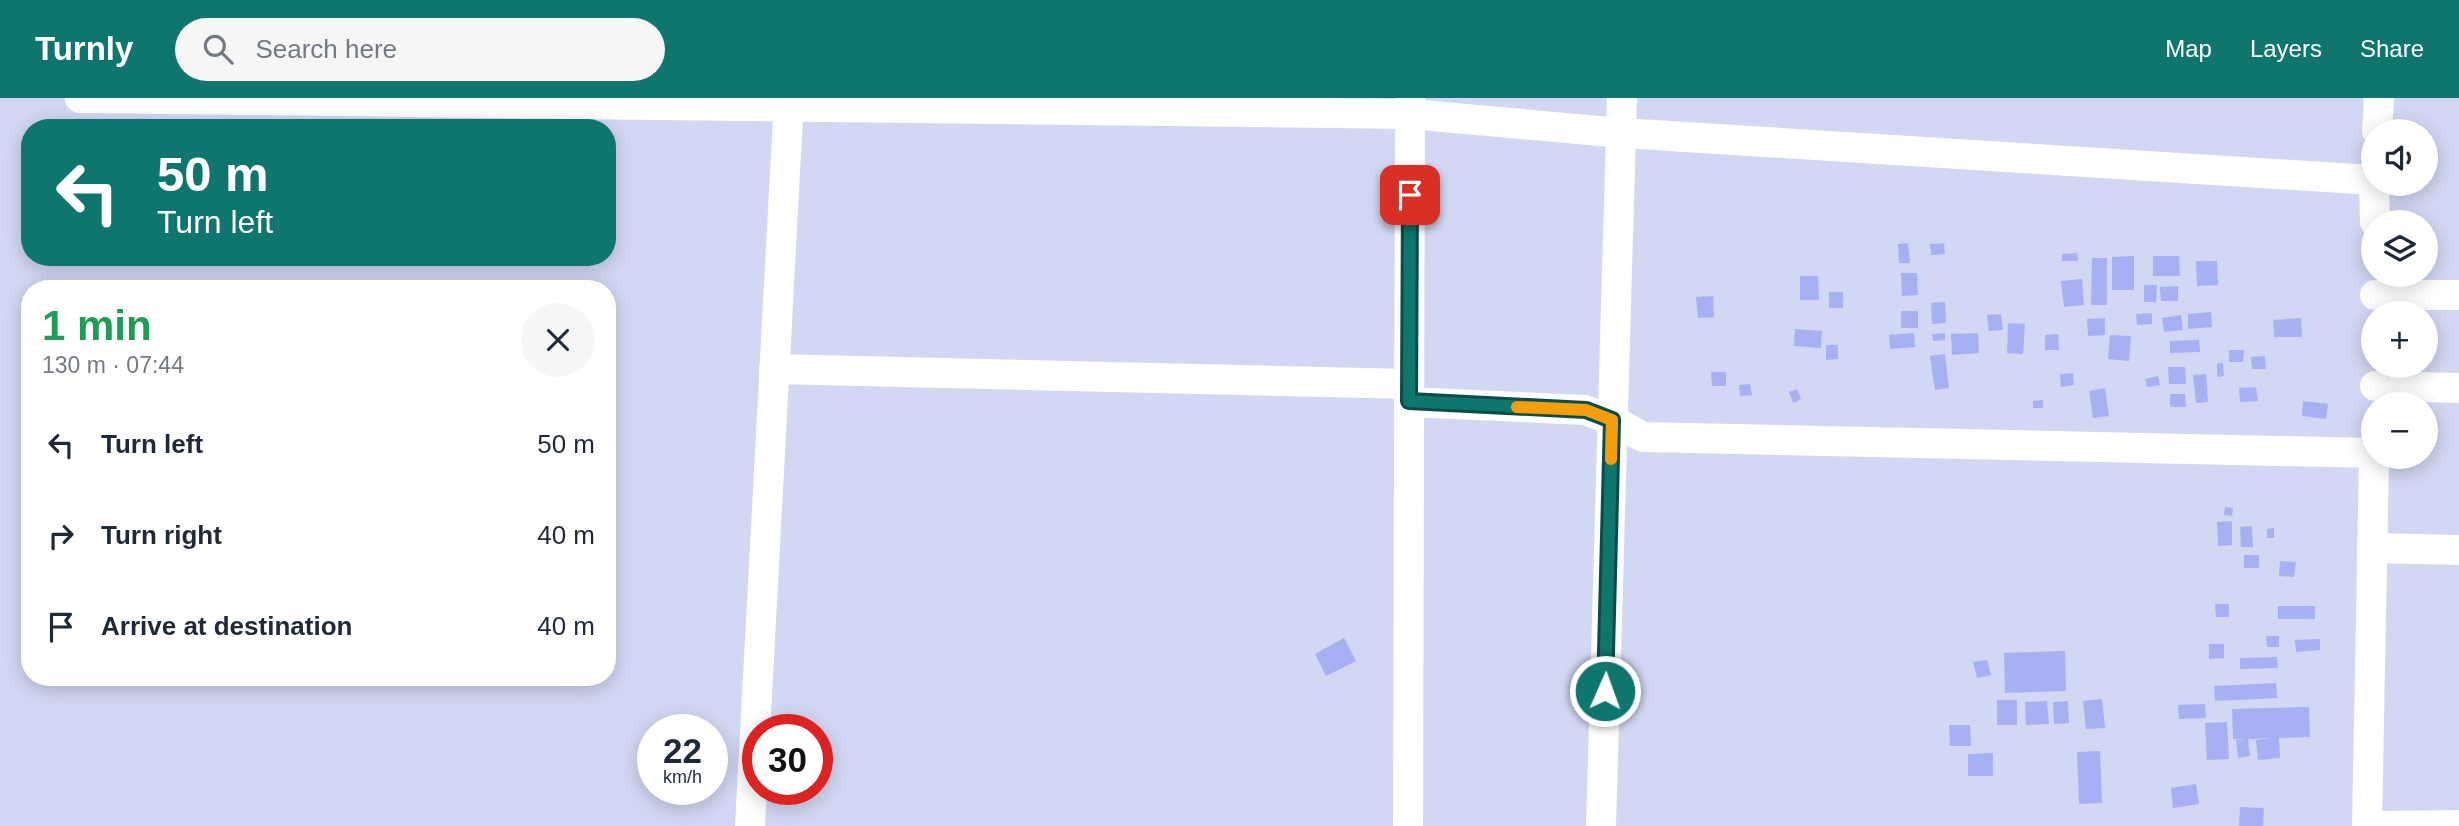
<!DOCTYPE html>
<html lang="en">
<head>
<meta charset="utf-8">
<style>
	:root { --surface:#fff; --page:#f6f6f7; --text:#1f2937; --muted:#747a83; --accent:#0f766e }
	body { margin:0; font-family:Arial,sans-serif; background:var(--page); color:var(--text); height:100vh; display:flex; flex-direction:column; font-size:26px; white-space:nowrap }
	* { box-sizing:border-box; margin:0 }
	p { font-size:23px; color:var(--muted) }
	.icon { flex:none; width:38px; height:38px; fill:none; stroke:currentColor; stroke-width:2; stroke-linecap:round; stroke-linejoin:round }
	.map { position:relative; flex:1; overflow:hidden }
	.drawer { position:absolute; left:21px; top:182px; width:595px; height:406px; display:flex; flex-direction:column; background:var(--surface); border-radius:28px; box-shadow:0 4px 18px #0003 }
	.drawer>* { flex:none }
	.banner { position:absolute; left:21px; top:21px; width:595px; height:147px; border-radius:28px; box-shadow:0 4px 18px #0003; background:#0f766e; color:#fff; overflow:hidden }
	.tools { position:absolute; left:2361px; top:21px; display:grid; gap:14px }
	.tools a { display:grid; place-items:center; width:77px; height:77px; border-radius:50%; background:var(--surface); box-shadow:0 4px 18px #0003; font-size:35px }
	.speed { position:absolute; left:637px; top:616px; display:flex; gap:14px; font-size:35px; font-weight:700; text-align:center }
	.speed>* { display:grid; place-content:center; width:91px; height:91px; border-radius:50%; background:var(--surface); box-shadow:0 4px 18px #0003; line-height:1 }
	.speed small { font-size:18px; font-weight:400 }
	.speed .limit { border:10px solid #d22; background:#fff; color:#111 }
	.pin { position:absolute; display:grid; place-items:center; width:60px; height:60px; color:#fff; margin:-30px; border-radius:14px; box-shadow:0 4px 10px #0006 }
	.me { position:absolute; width:77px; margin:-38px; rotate:2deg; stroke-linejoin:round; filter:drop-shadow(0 0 5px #0008) }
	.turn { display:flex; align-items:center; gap:24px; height:147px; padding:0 21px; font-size:32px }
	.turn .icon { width:91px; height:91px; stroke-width:2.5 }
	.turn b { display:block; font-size:49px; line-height:60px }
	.round { display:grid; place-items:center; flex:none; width:74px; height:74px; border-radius:37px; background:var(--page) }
	.head { display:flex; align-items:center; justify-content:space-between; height:119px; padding:0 21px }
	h1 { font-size:42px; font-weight:600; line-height:52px; color:#1e9e55 }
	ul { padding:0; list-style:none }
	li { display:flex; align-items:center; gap:21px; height:91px; padding:0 21px }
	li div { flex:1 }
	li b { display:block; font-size:26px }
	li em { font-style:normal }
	header { display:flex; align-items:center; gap:42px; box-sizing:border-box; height:98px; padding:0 35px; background:var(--accent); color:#fff }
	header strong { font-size:33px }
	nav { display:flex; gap:38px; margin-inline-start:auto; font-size:24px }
	.search { width:490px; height:63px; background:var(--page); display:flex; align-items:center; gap:18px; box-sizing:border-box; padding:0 24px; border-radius:38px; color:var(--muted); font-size:26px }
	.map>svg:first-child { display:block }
	.building { fill:#a6b0f3 }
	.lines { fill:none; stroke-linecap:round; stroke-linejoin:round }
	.minor { stroke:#fff; stroke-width:30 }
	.route-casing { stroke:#0a4d48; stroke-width:18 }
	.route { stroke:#0f766e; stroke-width:12 }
	.slow { stroke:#f59e0b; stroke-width:12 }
</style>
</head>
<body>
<header>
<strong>Turnly</strong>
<div class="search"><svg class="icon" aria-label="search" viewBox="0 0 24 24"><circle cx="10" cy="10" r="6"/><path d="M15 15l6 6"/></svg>Search here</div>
<nav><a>Map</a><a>Layers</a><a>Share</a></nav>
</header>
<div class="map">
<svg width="2459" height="728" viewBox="0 0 2459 728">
	<rect width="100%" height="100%" fill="#d2d7f3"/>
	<path class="building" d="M1908,145l2,20h-11l-1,-19z
		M1944,145l1,11 -14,1 -1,-11z
		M2077,155l1,8h-16v-7z
		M2134,158v34h-22v-33z
		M2153,158h26l1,20h-27z
		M2092,160h15v47h-16z
		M2196,163h21l1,24 -21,1z
		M1901,175h16l1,22 -16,1z
		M1800,178h18l1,24h-19z
		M2082,181l2,26 -20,2 -3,-26z
		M2144,187h13l-1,17h-12z
		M2178,188v15h-17l-1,-14z
		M1829,194h14v16h-14z
		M1713,198l1,21 -16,1 -2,-21z
		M1945,204l1,21 -14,1 -1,-21z
		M1901,213h17v17h-17z
		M2211,214l1,15 -24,2v-15z
		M2152,215v11l-15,1 -1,-11z
		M2001,216l2,16 -14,1 -2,-16z
		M2181,217l2,15 -19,2 -2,-14z
		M2105,220v17l-17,1 -1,-17z
		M2301,220l1,19h-28l-1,-17z
		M2008,225l17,1 -2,30 -16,-1z
		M1795,231l27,2 -1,17 -27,-2z
		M1914,235l1,14 -25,2 -1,-14z
		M1945,235v7l-12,1 -1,-7z
		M1978,235l1,20 -27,2 -1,-21z
		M2058,236l1,16h-14v-15z
		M2110,237l21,1 -2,25 -21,-2z
		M2199,242l1,12 -30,1v-12z
		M1826,247h12v14l-12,1z
		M2229,252h15l-1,12h-14z
		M1945,256l4,34 -14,2 -5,-34z
		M2265,258l1,13h-14l-1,-12z
		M2217,265h6l1,13 -7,1z
		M2168,269h17l1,17h-17z
		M1711,274h15v14h-14z
		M2073,275l1,12 -13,2 -1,-13z
		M2206,276l2,28 -12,1 -3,-28z
		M2158,278l2,9 -13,2 -2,-8z
		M1750,286l2,11 -12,1 -1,-11z
		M2256,289l2,14 -18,1 -1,-14z
		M2105,290l4,28 -16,2 -4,-27z
		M1797,291l4,10 -8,4 -4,-11z
		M2170,296h15l1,13h-16z
		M2043,302v8h-10v-7z
		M2303,303l25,3 -2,15 -24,-3z
		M2225,409l8,1 -1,8 -8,-1z
		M2232,423v24l-14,1 -1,-24z
		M2252,428l1,21h-12l-1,-20z
		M2274,430v10h-7v-9z
		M2244,457h15v13h-15z
		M2280,463l16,1 -2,15 -15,-1z
		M2215,506h14v13h-13z
		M2278,508h37v13h-37z
		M2266,538h13v11h-12z
		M1344,540l12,23 -30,15 -11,-22z
		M2320,541v11l-24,2 -1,-12z
		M2209,546h15v14l-15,1z
		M2065,553l1,40 -61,2 -1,-40z
		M2277,559l1,11 -38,1v-11z
		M1987,562l4,15 -14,3 -4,-16z
		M2276,585l1,15 -62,3 -1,-15z
		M2102,601l3,29 -19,1 -3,-28z
		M1997,602h20v25h-20z
		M2047,603l2,23 -23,1 -1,-23z
		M2068,603l1,22 -15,1 -1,-22z
		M2205,606l1,14 -27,1 -1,-14z
		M2309,609l1,30 -31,1 1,20 -22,2 -2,-20 16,-2 -24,1 2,17 -12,2 -2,-18 9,-1h-12l-1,-30z
		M2227,624l2,37 -22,1 -2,-37z
		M1949,627h21l1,21h-21z
		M2100,653l2,52 -23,1 -2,-52z
		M1993,655v23h-25v-22z
		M2196,686l3,20 -26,4 -2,-20z
		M2240,709l24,1 -1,18h-24z"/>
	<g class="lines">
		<path class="minor" d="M80,0l1330,16 212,19 751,47
			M2377,33l2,-33
			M2374,86l1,38
			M2375,197h84
			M774,271l635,15
			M2375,288l84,2
			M1409,304l176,8 27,10 31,17 730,16
			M2372,450l87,2
			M750,728l39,-728
			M1408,728l2,-728
			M1601,728l21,-728
			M2367,728l7,-369
			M2379,728l80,-1"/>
	</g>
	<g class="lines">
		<g class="route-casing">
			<path id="route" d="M1410,97l-1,206 177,9 26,10 -7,271"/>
		</g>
		<use href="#route" class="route"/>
		<path class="slow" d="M1517,309l69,3 26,10 -1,39"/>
	</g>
</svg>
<div class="tools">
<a><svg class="icon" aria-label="sound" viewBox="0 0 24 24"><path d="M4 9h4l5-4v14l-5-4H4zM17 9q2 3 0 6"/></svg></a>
<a><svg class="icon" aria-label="layers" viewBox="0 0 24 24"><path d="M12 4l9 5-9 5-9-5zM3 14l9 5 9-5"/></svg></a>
<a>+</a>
<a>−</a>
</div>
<div class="speed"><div>22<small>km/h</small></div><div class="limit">30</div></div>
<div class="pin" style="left:1410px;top:97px;background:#d93025"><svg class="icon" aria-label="arrive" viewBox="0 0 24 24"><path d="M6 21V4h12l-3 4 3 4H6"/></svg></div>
<svg class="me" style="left:1605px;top:593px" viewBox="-20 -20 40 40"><circle r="17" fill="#0f766e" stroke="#fff" stroke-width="3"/><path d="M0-11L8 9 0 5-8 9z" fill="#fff"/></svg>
<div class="banner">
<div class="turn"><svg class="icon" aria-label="left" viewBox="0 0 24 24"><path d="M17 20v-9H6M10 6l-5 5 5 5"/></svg><div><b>50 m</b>Turn left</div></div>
</div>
<section class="drawer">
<div class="head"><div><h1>1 min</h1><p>130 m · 07:44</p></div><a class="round"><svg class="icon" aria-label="close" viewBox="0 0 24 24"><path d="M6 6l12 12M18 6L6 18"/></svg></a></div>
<ul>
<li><svg class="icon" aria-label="left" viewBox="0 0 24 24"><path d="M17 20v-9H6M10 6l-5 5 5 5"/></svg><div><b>Turn left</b></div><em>50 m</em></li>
<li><svg class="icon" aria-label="right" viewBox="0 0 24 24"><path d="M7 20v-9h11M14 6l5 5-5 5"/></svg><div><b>Turn right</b></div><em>40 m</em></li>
<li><svg class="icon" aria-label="arrive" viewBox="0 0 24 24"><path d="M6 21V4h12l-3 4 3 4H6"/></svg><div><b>Arrive at destination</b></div><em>40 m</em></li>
</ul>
</section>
</div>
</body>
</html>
